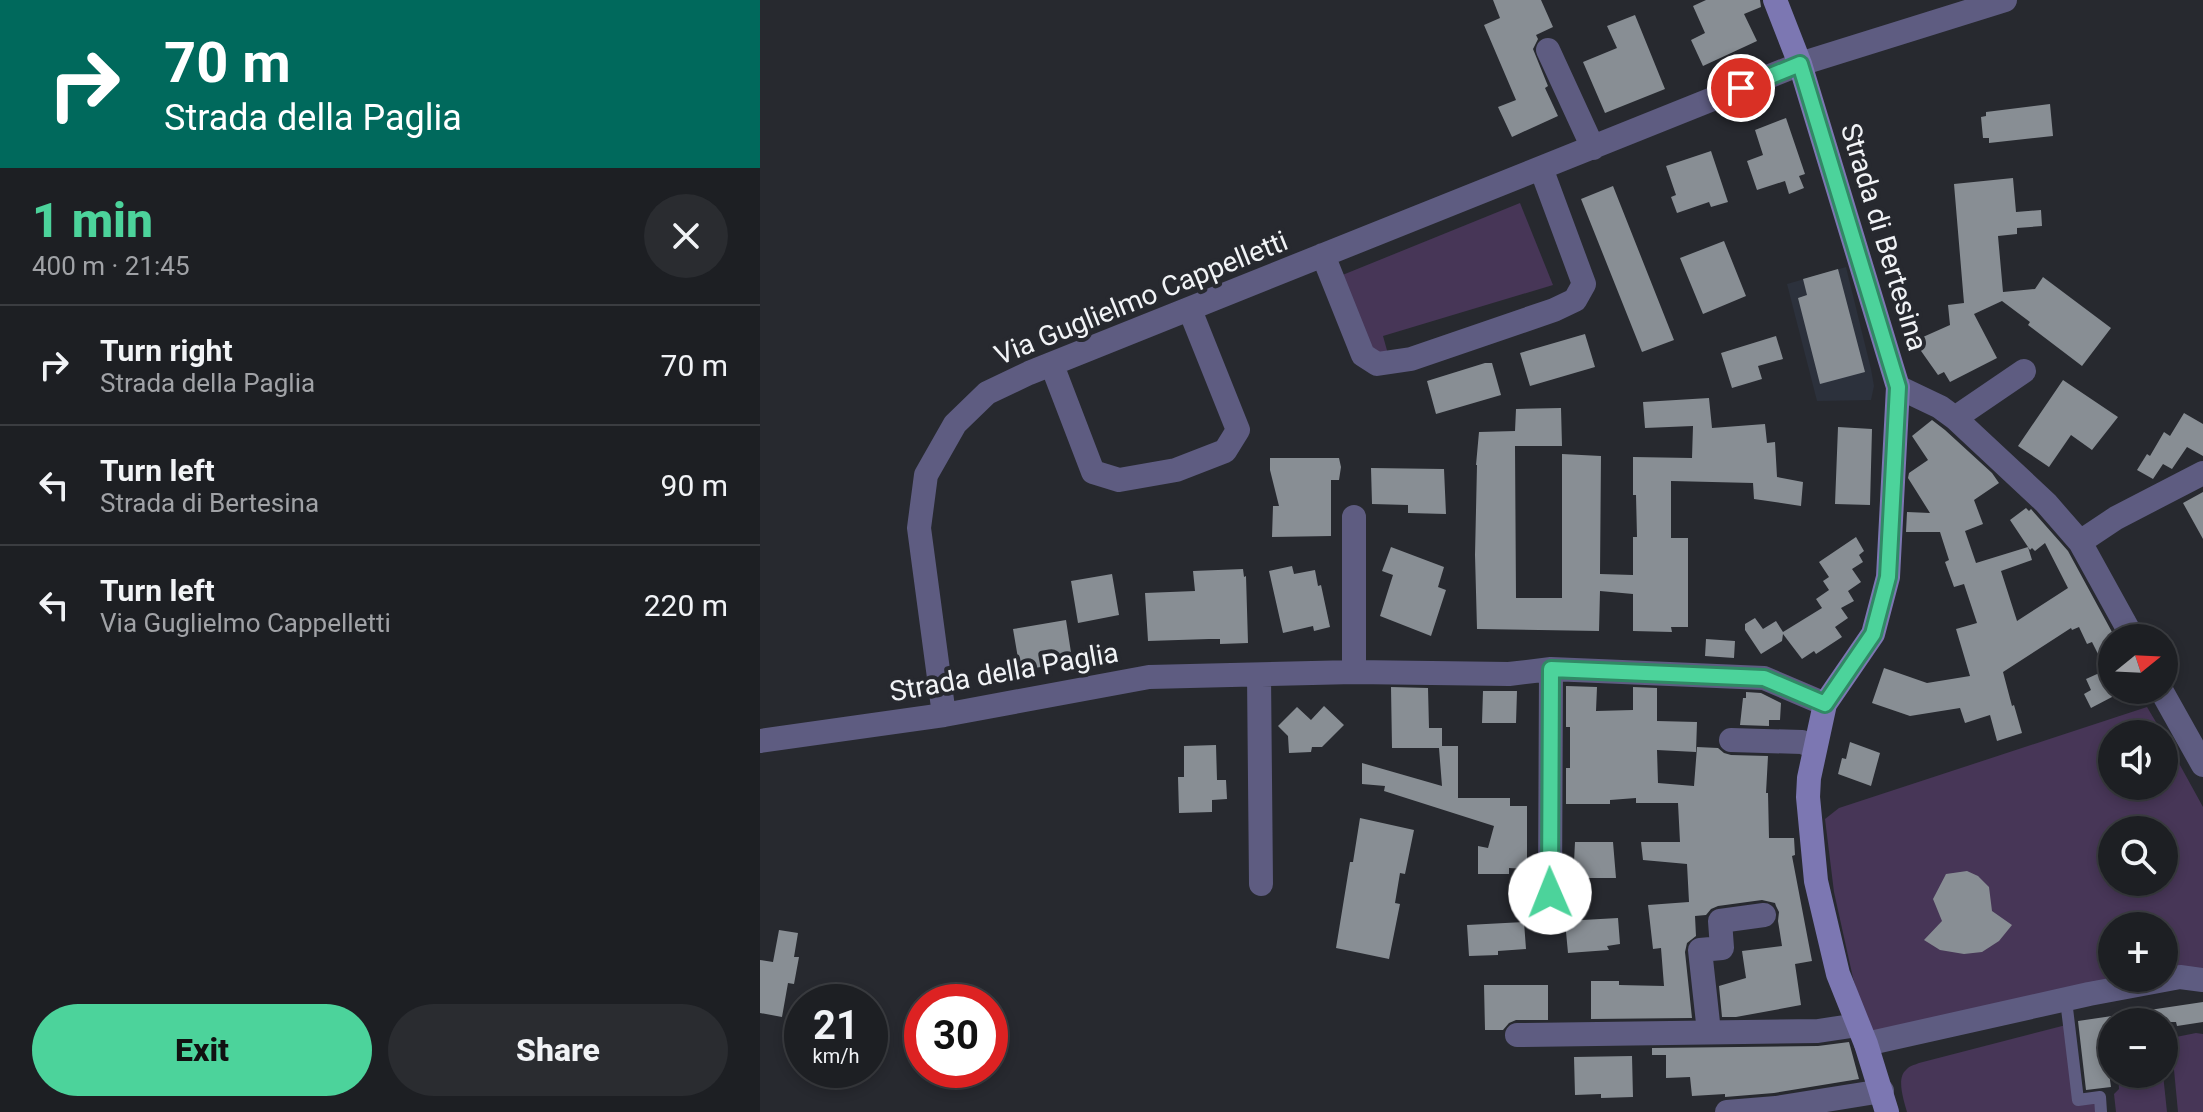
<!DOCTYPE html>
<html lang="en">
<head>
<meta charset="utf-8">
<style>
	:root { --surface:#1d1f23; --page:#2a2c30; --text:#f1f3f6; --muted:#a0a2a6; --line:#3b3d41; --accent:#4cd39b }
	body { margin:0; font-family:Roboto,sans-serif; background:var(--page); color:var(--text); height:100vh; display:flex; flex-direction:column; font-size:30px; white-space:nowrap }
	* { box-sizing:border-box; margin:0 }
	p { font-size:26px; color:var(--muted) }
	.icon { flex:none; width:44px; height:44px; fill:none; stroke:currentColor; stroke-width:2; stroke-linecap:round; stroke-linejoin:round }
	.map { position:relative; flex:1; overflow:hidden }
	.side { display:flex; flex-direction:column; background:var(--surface); width:760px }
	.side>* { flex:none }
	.hud { background:#00695c; color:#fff; overflow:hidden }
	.needle { width:52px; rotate:72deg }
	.tools { position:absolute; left:1338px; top:624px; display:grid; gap:16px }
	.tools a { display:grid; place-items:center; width:80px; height:80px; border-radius:50%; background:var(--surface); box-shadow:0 4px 12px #0003,0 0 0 2px var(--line); font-size:40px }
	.speed { position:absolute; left:24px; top:984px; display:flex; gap:16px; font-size:40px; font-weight:700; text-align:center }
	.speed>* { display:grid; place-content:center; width:104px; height:104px; border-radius:50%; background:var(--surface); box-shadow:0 4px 12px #0003,0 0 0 2px var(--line); line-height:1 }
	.speed small { font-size:20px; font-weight:400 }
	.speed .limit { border:12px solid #d22; background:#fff; color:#111 }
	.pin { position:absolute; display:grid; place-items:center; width:68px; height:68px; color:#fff; margin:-34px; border:4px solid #fff; border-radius:50%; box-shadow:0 2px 8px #0007 }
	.me { position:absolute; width:88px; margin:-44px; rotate:359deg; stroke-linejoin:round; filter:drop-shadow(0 0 6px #0008) }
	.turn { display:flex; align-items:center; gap:28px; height:168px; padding:0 32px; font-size:36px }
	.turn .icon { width:104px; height:104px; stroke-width:2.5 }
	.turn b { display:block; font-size:56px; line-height:68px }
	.round { display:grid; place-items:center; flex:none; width:84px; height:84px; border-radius:42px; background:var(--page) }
	.headline { display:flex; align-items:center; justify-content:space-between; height:136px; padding:0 32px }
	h1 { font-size:48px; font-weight:800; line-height:60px; color:var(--accent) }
	.action { display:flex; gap:16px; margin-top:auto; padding:16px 32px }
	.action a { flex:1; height:92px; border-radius:48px; background:var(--accent); color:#111; font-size:32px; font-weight:800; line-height:92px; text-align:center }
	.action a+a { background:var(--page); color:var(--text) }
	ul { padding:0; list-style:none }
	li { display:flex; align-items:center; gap:24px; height:120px; padding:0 32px; border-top:2px solid var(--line) }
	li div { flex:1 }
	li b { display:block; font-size:30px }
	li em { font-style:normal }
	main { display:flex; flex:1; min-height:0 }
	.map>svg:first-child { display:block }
	.built { fill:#2c313c }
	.green { fill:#473657; fill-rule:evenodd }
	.building { fill:#888e94 }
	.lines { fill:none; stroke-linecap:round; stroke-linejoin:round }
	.lane { stroke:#5e5c81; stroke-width:12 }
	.street { stroke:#5e5c81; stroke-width:24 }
	.secondary { stroke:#7c77b2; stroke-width:24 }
	.route-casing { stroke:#318965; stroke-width:20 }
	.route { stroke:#4cd39b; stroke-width:14 }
	.labels { text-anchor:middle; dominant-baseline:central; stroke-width:8; stroke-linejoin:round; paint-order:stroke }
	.street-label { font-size:28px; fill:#f1f3f6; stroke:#27292f }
</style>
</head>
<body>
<main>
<section class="side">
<div class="hud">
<div class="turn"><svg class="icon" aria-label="right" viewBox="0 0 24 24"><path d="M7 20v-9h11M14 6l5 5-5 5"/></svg><div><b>70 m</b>Strada della Paglia</div></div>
</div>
<div class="headline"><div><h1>1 min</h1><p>400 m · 21:45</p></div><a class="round"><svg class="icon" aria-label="close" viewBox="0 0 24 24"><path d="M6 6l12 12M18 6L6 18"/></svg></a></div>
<ul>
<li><svg class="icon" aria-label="right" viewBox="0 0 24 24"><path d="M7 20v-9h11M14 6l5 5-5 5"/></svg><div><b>Turn right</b><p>Strada della Paglia</p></div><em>70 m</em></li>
<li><svg class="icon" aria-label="left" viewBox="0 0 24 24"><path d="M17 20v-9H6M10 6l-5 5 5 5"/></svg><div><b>Turn left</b><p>Strada di Bertesina</p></div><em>90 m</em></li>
<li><svg class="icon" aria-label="left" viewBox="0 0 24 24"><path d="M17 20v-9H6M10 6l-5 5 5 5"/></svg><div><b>Turn left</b><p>Via Guglielmo Cappelletti</p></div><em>220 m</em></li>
</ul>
<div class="action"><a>Exit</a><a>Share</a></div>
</section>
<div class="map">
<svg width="1443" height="1112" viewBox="0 0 1443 1112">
	<rect width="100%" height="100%" fill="#27292f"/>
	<path class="built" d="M1086,267l25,102 3,17 -3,14 -54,1 -30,-117z"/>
	<path class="green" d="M760,203l33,82 -170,51 5,18 -18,-3 -30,-75z
		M1387,707l16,27h-51v52h52v-50l39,71v176l-318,59 -18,-18 -14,-46 -19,-86 -9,-73 14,-11zM1352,830h52v52h-52zM1352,926h52v52h-52z
		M1306,1025l9,70 21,9 1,8h-190c-3,-11 -11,-34 -1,-42 3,-4 8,-5 13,-7z
		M1436,1033l7,1v78h-25l-7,-74z
		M1358,1074h45l4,38h-51l-2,-18 5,-5z"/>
	<path class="building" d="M733,0h48l12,27 -17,8 2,4 -5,10 15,37 -3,2 13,28 -46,21 -14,-30 18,-7 -32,-75 16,-7z
		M946,0h54l1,7 -17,7 13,27 -54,25 -12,-26 14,-7 -12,-27z
		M875,15l30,74 -60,24 -22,-51 34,-14 -10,-22z
		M1290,104l3,32 -64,7v-5h-6l-2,-21 5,-1v-4z
		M1026,118l19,56 -6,2 5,12 -15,6 -4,-13 -28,9 -10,-29 16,-6 -8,-25z
		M951,151l17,51 -17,5 -2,-5 -32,11 -6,-16 5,-2 -10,-29z
		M1253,178l3,34 25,-2 1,16 -25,2v6l-19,2 5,56 32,-3 8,-12 68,51 -29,38 -54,-41 2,-3 -28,-21 -28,13 23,44 -47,24 -6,-10 -6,3 -24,-34 36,-16 -2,-20 16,-2 -10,-119z
		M853,186l61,154 -32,12 -61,-153z
		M964,241l22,55 -43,18 -23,-56z
		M1078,269l27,103 -45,12 -22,-86 9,-3 -4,-16z
		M825,334l10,33 -65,19 -10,-33z
		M1016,336l7,23 -25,7 4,13 -30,9 -11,-35z
		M725,363h7l9,32 -65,19 -9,-33z
		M1303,380l55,37 -26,33 -21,-15 -22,32 -31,-21z
		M949,398l3,30 53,-4 2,19 8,-1 2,35 26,5 -2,24 -47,-7 -1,-16 -82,-2v57h17v89h-17l1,5 -39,-1v-37l-33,-3 -1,40 -122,-2 -2,-74 2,-90h-1l3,-33 36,-1 1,-22 45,-1 1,38h-47l1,152h46v-144l39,2 -1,118 33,1v-38h4l-1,-42h-3v-38l59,1 1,-32 -48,2 -2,-26z
		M1424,413l19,11v32l-16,-9 -15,22 -9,-5 -10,15 -16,-9 10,-16 3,2 14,-24 6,4z
		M1172,420l13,10 47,43 7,10 -25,17 9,24 -18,7 11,32 52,-16 4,13 -31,11 16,50 51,-33 -23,-45 -10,8 -3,-3 -2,2 -20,-30 16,-12 3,3 2,-2 37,42 44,81v65l-21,11 -7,-14 7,-4 -5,-11 20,-9 -14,-28 -5,2 -8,-17 -7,3 -1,-2 -68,44 9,34 2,-1 8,28 -25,8 -7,-26 -25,8 -5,-15 -50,8 -38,-13 12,-35 43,15 43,-7 -14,-47 21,-6 -13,-39 -10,3 -9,-25 4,-2 -9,-28h-34l1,-20 23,1 -22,-35 1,-5 19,-13 -16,-24z
		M1078,427l34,2 -2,76 -35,-1z
		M510,458h69l2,9 -2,13h-8v56l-59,1 1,-31h6l-9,-36z
		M611,468l73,1 2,45 -38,-1v-8l-36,-1z
		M1443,492v47l-20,-36z
		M1096,537l8,14 -5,4 4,7 -11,7 9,13 -13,9 6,10 -13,7 7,10 -13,9 7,10 -26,17 -2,-3 -12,8 -19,-25 -1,7 -21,13 -16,-24v-6l10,-6 8,11 13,-8 7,11 39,-24 -6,-9 13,-9 -6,-9 6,-4 -10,-15z
		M631,547l53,20 -6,20 8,3 -15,46 -51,-20 13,-41 -11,-4z
		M532,566l2,8 21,-4 3,16 3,-1 9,42 -16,4 -1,-5 -30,7 -14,-62z
		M483,569l1,8 2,-1 2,67 -28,1v-5h-11l-61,2 -3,-48 50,-2 -2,-20z
		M352,574l7,41 -41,8 -7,-42z
		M306,620l6,39 -10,2v3l-42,6 -7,-41z
		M946,639l29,2 -1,17 -29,-2z
		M806,686l31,1 -1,24 37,-1v-23l24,1v33l40,1 -1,30 -39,-2 1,33 36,3 3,-39 21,1 6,5 7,2 37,1 -2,37h2l1,45h25l1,17 -3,1 20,105 -17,3 6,41 -65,12h-14l-3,-31 27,-8 -4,-27 40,-5 -4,-25 1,-9 -3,-6 -1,-3 -13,-3 -44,6 -7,3 -5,6 -11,1 1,20 -9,7 -2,9 7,66 -101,1v-38h28v4l45,1 -3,-38 -8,1 -5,-44 41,-3 -2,-38 -44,-4 -2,-18h39l-2,-39h-42v-5l-26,2v4h-44v-36h4v-41h-4z
		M631,687l37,1 1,40h13v18h16v52h52v8h17v63l-18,-1v6h-31v-28l10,2 6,-22 -110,-35 1,-5 -23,-2v-21l80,23 -3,-38h-47z
		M723,691h34l-1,32h-34z
		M986,692l15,1 20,10 -1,17h-11v6l-29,-1 3,-27h3z
		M564,706l20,19 -22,22h-10l-1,5 -22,1 -1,-17 -10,-10 19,-19 14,13z
		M1090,742l30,11 -9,33 -33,-12 4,-16 4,1z
		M456,745l1,35h9l1,19 -15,1v12l-33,1 -1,-36h6v-31z
		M600,818l54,12 -9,44 -5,-1 -5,30 5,1 -11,55 -53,-11 14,-86h3z
		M815,842h38l3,36h-37l-1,-16h-4z
		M1207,871l11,5 11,11 3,24 20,14 -13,16 -17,11 -18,2 -24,-4 -16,-10 18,-19 -9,-22 13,-25z
		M858,918l2,26 -13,2 2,4 -41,3 -3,-32z
		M764,922l2,27 -28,2v4l-29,1 -2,-31z
		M19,930l19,3 -4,24h5l-5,27 -6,-1 -6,34 -22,-4v-53l13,2z
		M724,985h64v35h-32l-7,3 -6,7h-18z
		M1443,1002v20l-26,4 -1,-4h-40v-10z
		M1352,1016v21l-8,1 7,49 -25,3 -8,-69z
		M1089,1042l10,37 -85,14 -49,4v-3l-33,2 -2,-19 -24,1v-23h-14v-7l166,-2z
		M872,1056l1,41 -32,1v-4l-26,1 -1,-38z"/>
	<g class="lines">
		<path class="lane" d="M1306,1000l12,100 22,-3 1,15"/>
		<path class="street" d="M788,50l45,98
			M563,255l40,100 14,9 34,-5 143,-49 21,-10 9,-16 -43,-116
			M292,365l41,107 26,8 57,-10 49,-19 13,-21 -48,-120
			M1138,387l42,20 15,11 91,85 34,39 53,96
			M1195,418l69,-47
			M594,517v155
			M1320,542l36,-24 87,-45
			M499,675l2,209
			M1401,690l42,75
			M184,715l-25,-187 7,-53 29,-51 32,-31 42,-20 771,-309 205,-64
			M971,740l71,2 13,5
			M0,741l184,-26 205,-38 205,-5 155,2 42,-5 213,9 61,26
			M790,893l1,-224
			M949,1032l-9,-82 22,-2 -2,-27 44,-6
			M757,1035l301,-4 40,-6
			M1106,1044l223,-50 91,-17 23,3
			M967,1112l49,-4 106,-17"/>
		<path class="secondary" d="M1015,0l25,64 98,323 -10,190 -15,57 -48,70 -16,74 -1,19 8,84 22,93 28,70 21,68"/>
	</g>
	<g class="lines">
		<g class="route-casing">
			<path id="route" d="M790,893l1,-224 213,9 61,26 48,-70 15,-57 10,-190 -98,-323 -59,24"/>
		</g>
		<use href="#route" class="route"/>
	</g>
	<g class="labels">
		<g class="street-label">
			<text transform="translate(1124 237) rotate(73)">Strada di Bertesina</text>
			<text transform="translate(381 298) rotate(-22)">Via Guglielmo Cappelletti</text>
			<text transform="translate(244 672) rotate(-10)">Strada della Paglia</text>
		</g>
	</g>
</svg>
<div class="tools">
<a><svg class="needle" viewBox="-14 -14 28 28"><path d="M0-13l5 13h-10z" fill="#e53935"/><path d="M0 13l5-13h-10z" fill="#a0a2a6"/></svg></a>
<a><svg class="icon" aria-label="sound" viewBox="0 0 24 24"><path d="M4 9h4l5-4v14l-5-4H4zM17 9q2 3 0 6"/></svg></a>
<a><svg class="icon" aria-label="search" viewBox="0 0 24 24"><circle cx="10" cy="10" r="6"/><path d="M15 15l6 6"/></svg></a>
<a>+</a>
<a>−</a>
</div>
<div class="speed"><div>21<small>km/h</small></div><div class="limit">30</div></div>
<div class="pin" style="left:981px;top:88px;background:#d93025"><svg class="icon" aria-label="arrive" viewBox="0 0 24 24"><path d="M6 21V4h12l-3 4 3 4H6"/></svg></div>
<svg class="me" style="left:790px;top:893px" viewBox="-20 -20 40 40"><circle r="19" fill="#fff"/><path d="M0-13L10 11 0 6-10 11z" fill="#4cd39b"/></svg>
</div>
</main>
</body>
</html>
